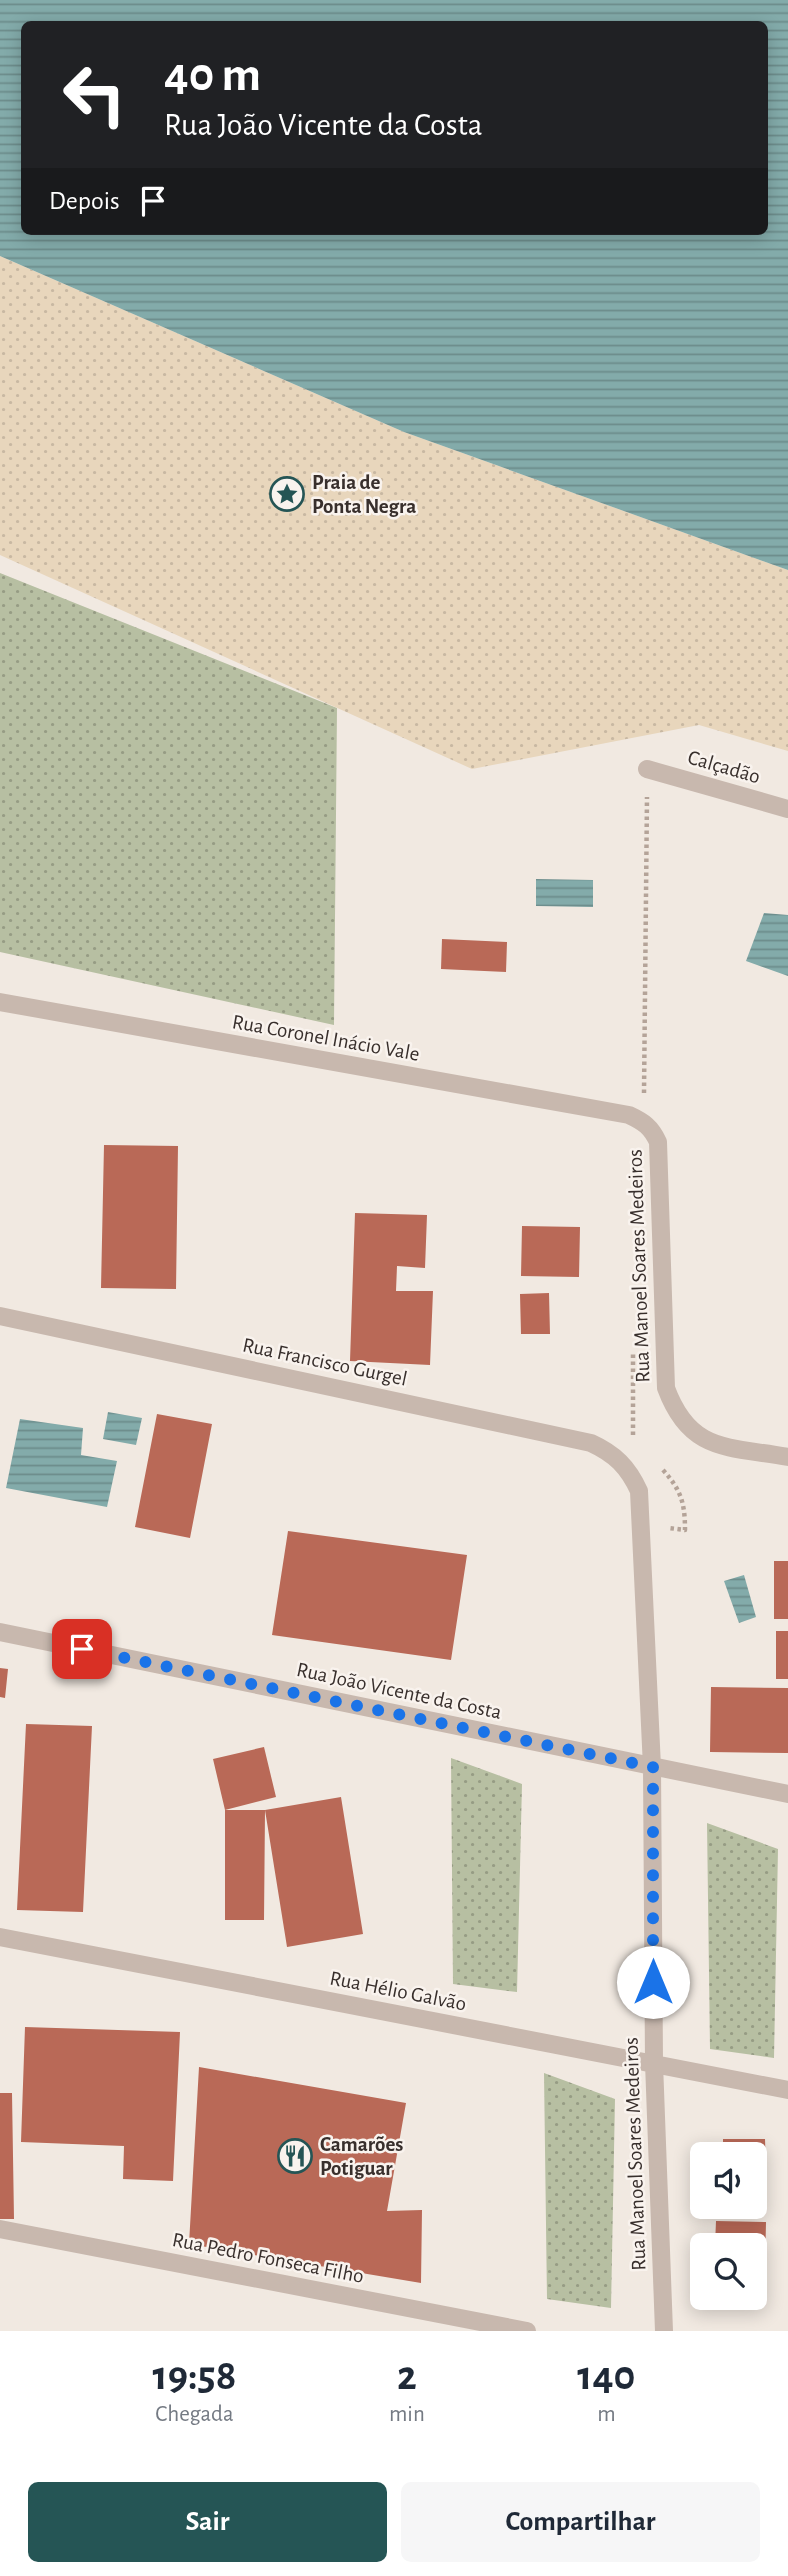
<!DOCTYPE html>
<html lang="pt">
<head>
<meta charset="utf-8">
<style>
	:root { --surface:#fff; --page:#f6f6f7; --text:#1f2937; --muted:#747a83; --accent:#255555 }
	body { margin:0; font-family:"Alegreya Sans",sans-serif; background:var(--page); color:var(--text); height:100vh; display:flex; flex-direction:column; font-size:26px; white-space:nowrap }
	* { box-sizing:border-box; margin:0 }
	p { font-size:23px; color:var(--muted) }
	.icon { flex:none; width:38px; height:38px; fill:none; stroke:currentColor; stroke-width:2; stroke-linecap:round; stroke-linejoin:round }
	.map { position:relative; height:2331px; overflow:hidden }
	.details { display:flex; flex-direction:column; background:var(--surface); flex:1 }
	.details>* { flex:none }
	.guide { position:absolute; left:21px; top:21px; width:747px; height:214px; border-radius:10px; box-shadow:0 4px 18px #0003; background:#202124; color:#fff; overflow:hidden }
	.fabs { position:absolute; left:690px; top:2142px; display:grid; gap:14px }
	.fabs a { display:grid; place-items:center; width:77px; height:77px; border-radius:10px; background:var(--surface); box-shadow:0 4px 18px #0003; font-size:35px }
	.pin { position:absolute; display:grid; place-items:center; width:60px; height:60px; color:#fff; margin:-30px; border-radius:14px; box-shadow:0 4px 10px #0006 }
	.me { position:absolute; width:77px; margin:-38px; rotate:0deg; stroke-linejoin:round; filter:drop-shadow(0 0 5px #0008) }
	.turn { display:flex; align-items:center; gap:24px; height:147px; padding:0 28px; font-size:32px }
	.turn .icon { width:91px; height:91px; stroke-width:2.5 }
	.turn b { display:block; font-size:49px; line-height:60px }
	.then { display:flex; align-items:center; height:66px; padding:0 28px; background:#0003; gap:14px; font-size:26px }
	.eta { display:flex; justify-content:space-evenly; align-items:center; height:119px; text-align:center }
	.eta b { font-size:42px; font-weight:700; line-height:49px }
	.button { display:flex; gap:14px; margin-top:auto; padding:14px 28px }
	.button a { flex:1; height:80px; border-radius:10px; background:var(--accent); color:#fff; font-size:28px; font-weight:700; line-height:80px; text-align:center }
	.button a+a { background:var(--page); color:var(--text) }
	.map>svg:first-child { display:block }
	.grass { fill:url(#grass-dots) }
	.sand { fill:url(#sand-dots) }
	.water { fill:url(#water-rules); fill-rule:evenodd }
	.building { fill:#b96957 }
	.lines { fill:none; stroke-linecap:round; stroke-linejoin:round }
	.path { stroke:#b4a398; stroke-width:4.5; stroke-dasharray:3.5 3.5; stroke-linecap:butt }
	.pedestrian { stroke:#c8b8ae; stroke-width:18 }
	.minor { stroke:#c8b8ae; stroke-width:18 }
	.route { stroke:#1a73e8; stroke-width:12; stroke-dasharray:0 21.6 }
	.labels { text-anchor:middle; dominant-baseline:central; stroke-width:5; stroke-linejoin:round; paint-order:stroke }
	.poi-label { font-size:21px; font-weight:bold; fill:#382f2c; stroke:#f9f3ee; text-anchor:start }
	.street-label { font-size:21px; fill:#382f2c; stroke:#f9f3ee }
</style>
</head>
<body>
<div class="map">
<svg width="788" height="2331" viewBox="0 0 788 2331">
	<defs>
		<pattern id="grass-dots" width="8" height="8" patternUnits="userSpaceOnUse" patternTransform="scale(1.75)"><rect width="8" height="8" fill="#b7bfa2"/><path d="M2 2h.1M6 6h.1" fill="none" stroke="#969c84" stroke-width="1.8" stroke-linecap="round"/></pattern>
		<pattern id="sand-dots" width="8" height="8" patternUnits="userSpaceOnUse" patternTransform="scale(1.75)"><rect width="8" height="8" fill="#e8d6bc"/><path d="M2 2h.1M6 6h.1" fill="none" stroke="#c8b8a2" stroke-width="1.8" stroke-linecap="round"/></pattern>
		<pattern id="water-rules" width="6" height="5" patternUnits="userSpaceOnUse" patternTransform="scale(1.75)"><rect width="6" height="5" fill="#83abaa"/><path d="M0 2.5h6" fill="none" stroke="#6c8c8b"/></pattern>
	</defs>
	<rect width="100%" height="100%" fill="#f1e9e1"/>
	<path class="grass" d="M0,573l337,135 -3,317 -334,-73z
		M451,1758l71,26 -5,208 -64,-8z
		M707,1823l71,26 -4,209 -64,-9z
		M544,2073l71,26 -4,209 -64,-9z"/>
	<path class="sand" d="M0,256l404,176 384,138v181l-89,-26 -227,44 -472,-214z"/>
	<path class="water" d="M0,0h788v570l-384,-138 -404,-176zM765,24v207h-741v-207z
		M536,879l57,1v27l-57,-1z
		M764,913l24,2v61l-42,-15z
		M108,1412l34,6 -6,27 -33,-6z
		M20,1419l63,9 -2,27 36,6 -10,46 -101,-19z
		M744,1575l12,42 -17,6 -15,-42z"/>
	<path class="building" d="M442,939l65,3 -1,30 -65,-3z
		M104,1145l74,1 -2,143 -75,-1z
		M355,1213l72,2 -2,53 -28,-2 -1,25h37l-3,74 -80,-4z
		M522,1226l58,1 -1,50 -58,-1z
		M549,1293l1,41h-29l-1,-40z
		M157,1414l55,10 -22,114 -55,-11z
		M288,1531l179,24 -16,105 -179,-25z
		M774,1561h14v58h-14z
		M776,1631h12v48h-12z
		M0,1668l8,1 -3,29 -5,-1z
		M711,1687l77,1v65l-78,-1z
		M26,1724l66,2 -9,186 -66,-2z
		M264,1747l12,50 -51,13 -12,-51z
		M341,1797l22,137 -76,13 -22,-137z
		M225,1810h40l-1,110h-39z
		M25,2027l155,5 -7,149 -50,-2 1,-33 -103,-4z
		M199,2067l207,36 -19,108 35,-1 -1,73 -232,-39z
		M0,2093h12l2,126h-14z
		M723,2139h42l1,30h-12v-15h-31z
		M716,2221l50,1 -1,45h-11v-22h-39z"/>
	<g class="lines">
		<path class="path" d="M644,1093l3,-296
			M633,1435v-83
			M663,1470c18,20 22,33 22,60l-16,-2"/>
		<path class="pedestrian" d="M647,769l141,40"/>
		<path class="minor" d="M0,1002l629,113c15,7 22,12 29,27l8,246c24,65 62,58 122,69
			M0,1316l591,127c24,11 37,24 48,48l13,276 2,296 10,268
			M0,1632l788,162
			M0,1937l788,153
			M0,2229l527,102"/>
	</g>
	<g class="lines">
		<path class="route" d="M82,1649l571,118v215"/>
	</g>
	<defs>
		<g id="sight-ring" transform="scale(1.75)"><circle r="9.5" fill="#f9f3ee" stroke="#255555" stroke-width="1.5"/><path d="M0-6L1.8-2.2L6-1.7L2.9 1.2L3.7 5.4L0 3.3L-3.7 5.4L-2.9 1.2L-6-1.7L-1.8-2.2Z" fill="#255555"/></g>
		<g id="restaurant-ring" transform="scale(1.75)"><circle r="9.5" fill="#f9f3ee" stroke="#255555" stroke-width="1.5"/><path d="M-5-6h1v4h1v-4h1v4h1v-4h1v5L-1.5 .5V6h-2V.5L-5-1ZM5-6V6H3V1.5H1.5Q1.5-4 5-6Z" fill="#255555"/></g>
	</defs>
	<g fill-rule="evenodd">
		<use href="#sight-ring" x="287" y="494"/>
		<use href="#restaurant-ring" x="295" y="2156"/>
	</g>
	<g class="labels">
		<g class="poi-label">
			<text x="312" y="482">Praia de<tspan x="312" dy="24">Ponta Negra</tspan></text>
			<text x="320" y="2144">Camarões<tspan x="320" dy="24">Potiguar</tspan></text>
		</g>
		<g class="street-label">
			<text transform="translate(724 767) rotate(16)">Calçadão</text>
			<text transform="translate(326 1038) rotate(10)">Rua Coronel Inácio Vale</text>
			<text transform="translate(639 1266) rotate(-92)">Rua Manoel Soares Medeiros</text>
			<text transform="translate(325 1362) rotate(12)">Rua Francisco Gurgel</text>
			<text transform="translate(399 1691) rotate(12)">Rua João Vicente da Costa</text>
			<text transform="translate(398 1991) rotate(11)">Rua Hélio Galvão</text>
			<text transform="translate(635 2154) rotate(-92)">Rua Manoel Soares Medeiros</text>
			<text transform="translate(268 2258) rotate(11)">Rua Pedro Fonseca Filho</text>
		</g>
	</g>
</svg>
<div class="fabs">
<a><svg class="icon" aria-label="sound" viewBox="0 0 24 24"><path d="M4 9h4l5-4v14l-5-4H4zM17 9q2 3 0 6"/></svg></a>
<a><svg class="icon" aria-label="search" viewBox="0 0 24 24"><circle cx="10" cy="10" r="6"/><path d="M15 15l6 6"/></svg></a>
</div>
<div class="pin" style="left:82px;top:1649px;background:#d93025"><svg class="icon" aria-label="arrive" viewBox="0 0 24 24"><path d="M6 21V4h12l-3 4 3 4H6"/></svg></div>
<svg class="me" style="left:653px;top:1982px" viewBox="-20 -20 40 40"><circle r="19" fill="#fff"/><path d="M0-13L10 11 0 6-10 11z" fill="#1a73e8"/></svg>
<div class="guide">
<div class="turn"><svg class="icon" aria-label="left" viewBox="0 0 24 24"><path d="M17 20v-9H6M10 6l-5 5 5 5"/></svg><div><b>40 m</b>Rua João Vicente da Costa</div></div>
<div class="then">Depois<svg class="icon" aria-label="arrive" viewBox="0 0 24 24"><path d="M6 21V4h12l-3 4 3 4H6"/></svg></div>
</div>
</div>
<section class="details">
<div class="eta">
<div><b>19:58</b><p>Chegada</p></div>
<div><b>2</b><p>min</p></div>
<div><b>140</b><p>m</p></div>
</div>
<div class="button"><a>Sair</a><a>Compartilhar</a></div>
</section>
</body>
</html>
